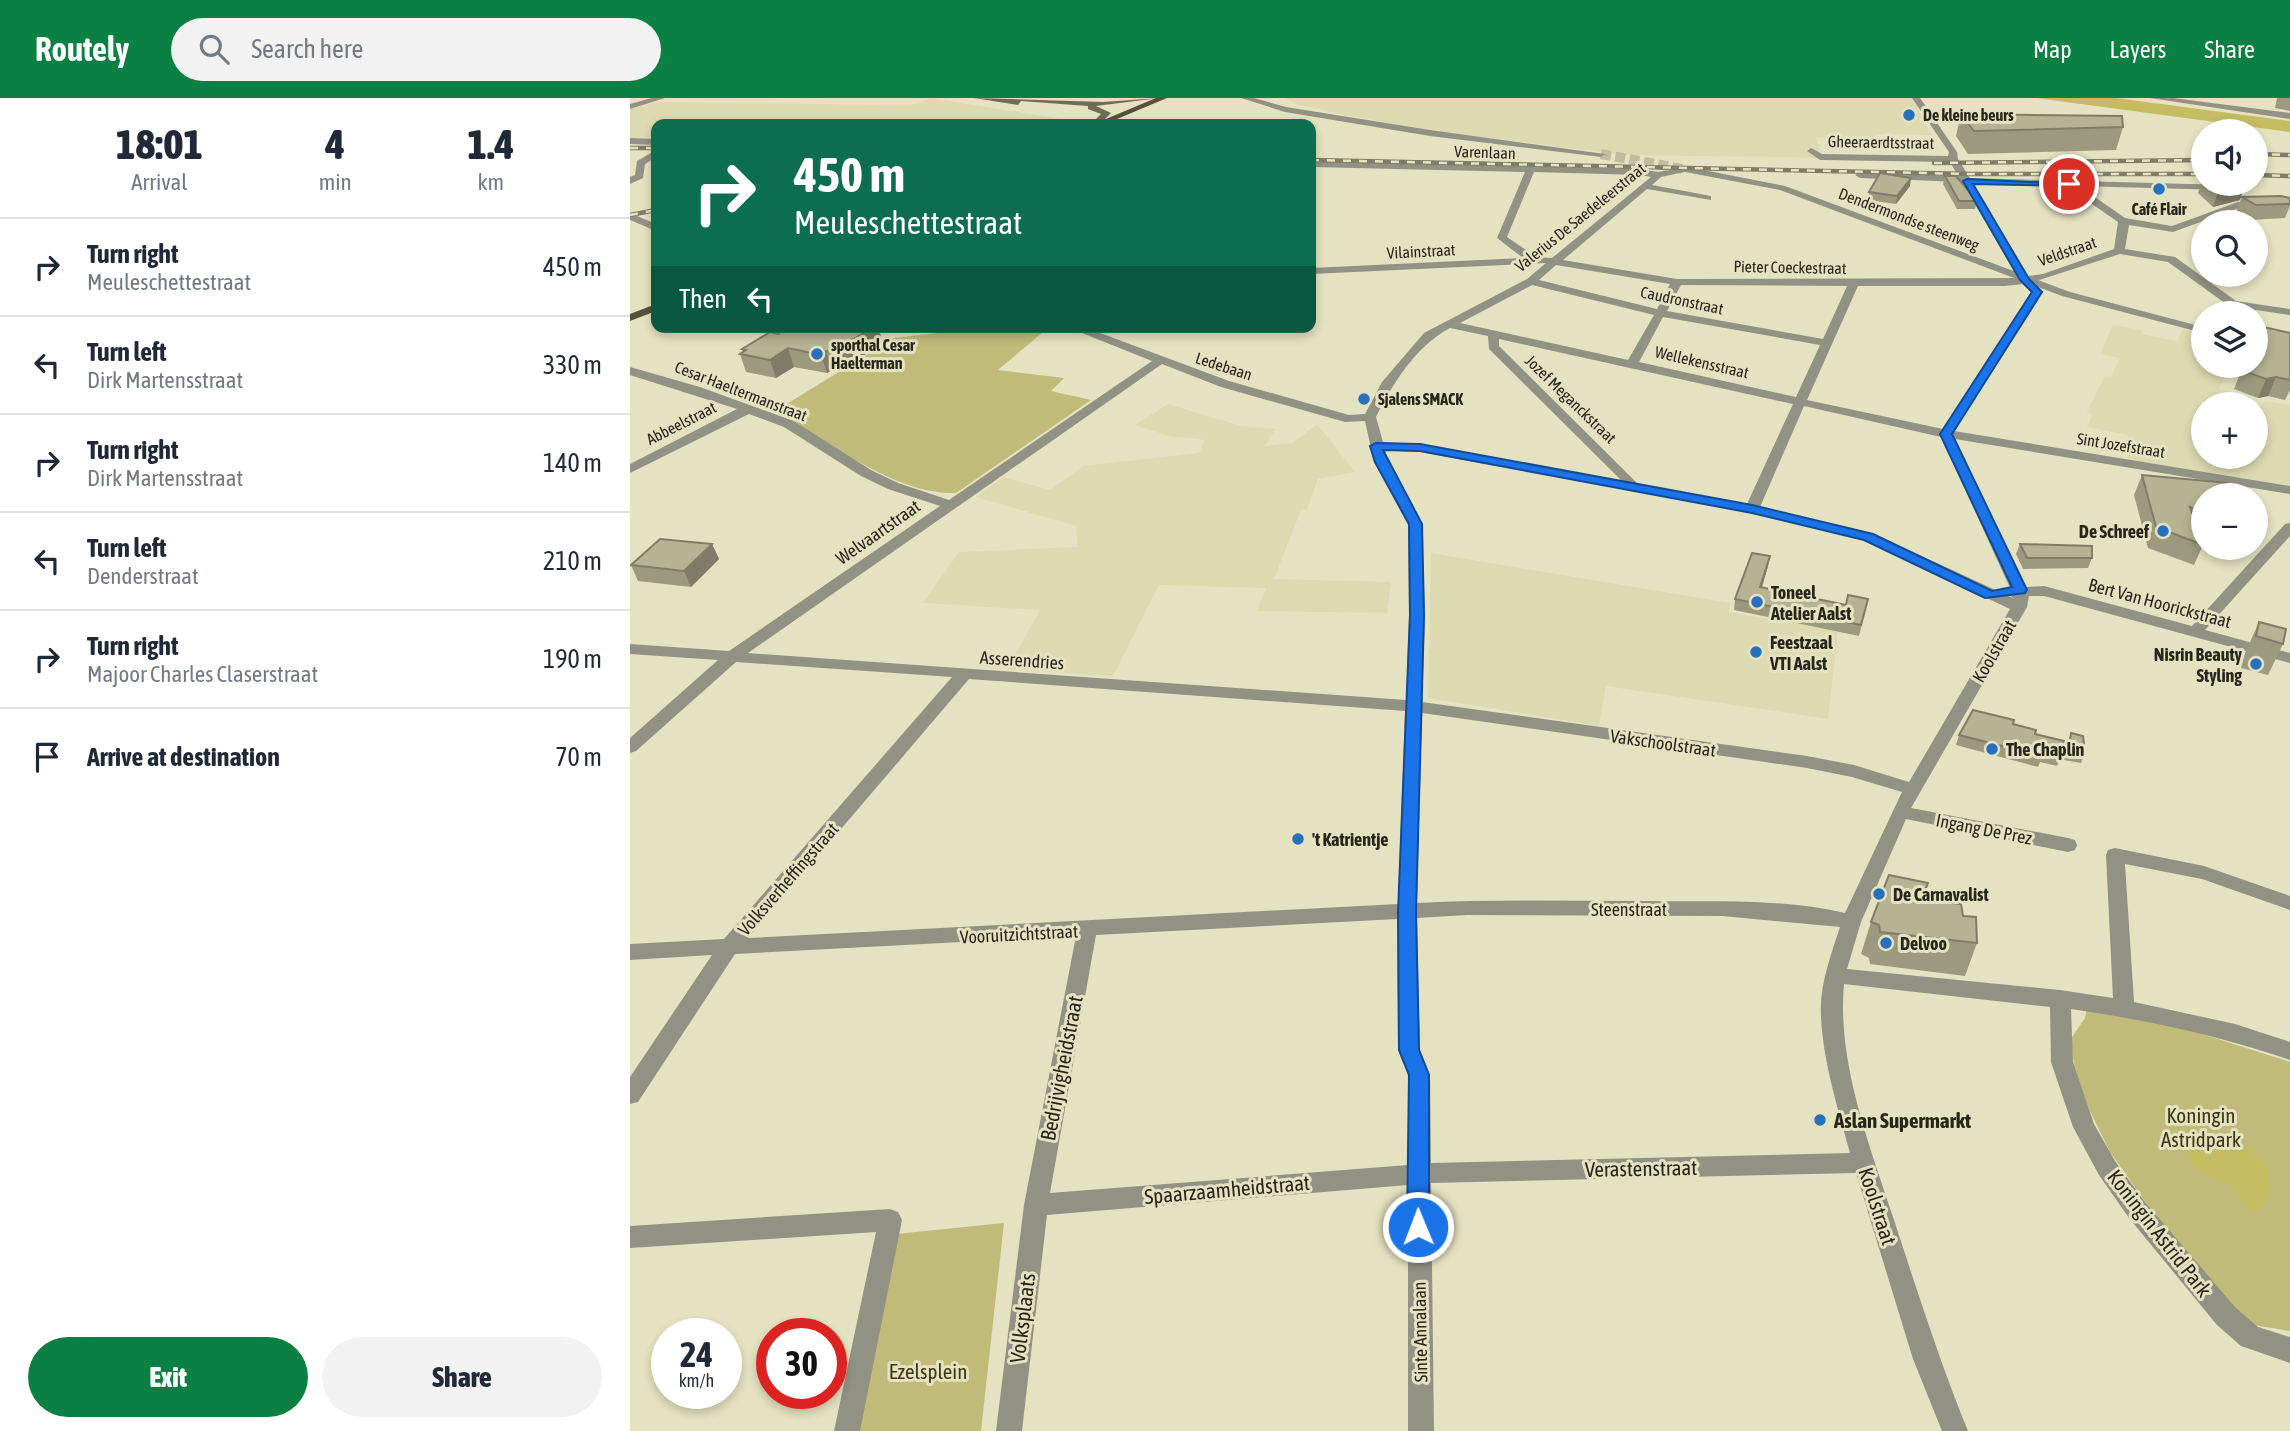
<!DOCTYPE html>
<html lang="en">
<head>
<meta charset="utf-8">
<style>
	:root { --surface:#fff; --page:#f2f2f3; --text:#1f2937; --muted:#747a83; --line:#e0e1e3; --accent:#0b8043 }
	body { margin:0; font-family:"Asap Condensed",sans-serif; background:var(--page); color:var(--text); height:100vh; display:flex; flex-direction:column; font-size:26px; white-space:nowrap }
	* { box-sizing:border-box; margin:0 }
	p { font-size:23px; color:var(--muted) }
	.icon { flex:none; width:38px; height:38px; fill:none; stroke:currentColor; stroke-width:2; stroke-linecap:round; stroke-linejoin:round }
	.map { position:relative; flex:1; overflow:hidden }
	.panel { display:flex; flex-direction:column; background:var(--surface); width:630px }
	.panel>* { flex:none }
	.top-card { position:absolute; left:21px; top:21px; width:665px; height:214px; border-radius:14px; box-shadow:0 4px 10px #0003; background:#0b6e4f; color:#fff; overflow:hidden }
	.fabs { position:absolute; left:1561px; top:21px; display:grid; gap:14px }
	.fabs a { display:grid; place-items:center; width:77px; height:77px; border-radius:50%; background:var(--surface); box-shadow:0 4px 10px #0003; font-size:35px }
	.speed { position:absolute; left:21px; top:1220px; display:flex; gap:14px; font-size:35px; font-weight:700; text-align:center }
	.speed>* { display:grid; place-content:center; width:91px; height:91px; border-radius:50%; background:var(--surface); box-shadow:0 4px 10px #0003; line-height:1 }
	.speed small { font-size:18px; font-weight:400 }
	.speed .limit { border:10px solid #d22; background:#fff; color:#111 }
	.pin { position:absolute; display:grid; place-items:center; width:60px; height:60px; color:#fff; margin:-30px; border:4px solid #fff; border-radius:50%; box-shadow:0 2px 7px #0007 }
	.me { position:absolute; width:77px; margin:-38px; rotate:359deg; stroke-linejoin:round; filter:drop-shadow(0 0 5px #0008) }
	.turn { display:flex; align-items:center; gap:24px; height:147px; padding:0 28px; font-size:32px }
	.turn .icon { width:91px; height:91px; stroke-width:2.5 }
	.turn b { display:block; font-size:49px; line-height:60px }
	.then { display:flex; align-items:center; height:66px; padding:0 28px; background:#0003; gap:14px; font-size:26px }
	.eta { display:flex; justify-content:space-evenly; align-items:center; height:119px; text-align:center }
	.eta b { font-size:42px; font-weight:800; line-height:49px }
	.cta { display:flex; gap:14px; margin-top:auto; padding:14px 28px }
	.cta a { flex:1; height:80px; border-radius:42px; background:var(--accent); color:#fff; font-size:28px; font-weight:800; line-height:80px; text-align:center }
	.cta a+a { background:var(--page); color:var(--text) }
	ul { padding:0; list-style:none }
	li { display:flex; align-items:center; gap:21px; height:98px; padding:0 28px; border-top:2px solid var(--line) }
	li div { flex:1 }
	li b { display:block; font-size:26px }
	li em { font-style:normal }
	header { display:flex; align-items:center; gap:42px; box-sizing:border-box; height:98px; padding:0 35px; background:var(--accent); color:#fff }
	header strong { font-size:33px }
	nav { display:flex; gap:38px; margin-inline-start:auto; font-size:24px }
	.search { width:490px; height:63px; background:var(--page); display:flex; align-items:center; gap:18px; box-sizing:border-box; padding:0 24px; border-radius:38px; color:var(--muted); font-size:26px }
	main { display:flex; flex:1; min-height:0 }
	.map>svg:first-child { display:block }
	.built { fill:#dddab1; fill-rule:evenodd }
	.green { fill:#c1bb7a }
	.water { fill:#c5bc61 }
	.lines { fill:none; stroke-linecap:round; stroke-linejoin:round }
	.tertiary-tunnel { stroke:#bfbca0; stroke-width:10; stroke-dasharray:10 4.5; stroke-linecap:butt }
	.minor { fill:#929284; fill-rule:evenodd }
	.tertiary { fill:#929284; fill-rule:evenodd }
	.secondary { fill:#6d6c59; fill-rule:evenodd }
	.primary { fill:#54523a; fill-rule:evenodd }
	.rail-casing { stroke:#7f7d67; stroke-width:4.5 }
	.rail { stroke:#e5e2c1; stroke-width:2.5; stroke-dasharray:8; stroke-linecap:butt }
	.wall { fill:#9c9a7e }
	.shaded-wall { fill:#7f7d67 }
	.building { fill:#b5b393; stroke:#7f7d67; stroke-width:2 }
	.route { fill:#1a73e8; stroke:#114b97; stroke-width:2 }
	.poi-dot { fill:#2670c0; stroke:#e5e2c1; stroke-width:2.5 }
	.labels { text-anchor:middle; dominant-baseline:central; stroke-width:6; stroke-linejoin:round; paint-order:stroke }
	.far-poi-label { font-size:16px; font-weight:bold; fill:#27261a; stroke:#e5e2c1; text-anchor:start }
	.far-street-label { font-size:16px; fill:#27261a; stroke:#e5e2c1 }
	.poi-label { font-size:18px; font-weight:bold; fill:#27261a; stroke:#e5e2c1; text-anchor:start }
	.street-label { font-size:18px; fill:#27261a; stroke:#e5e2c1 }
	.near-street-label { font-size:21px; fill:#27261a; stroke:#e5e2c1 }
	.near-park-label { font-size:21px; fill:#3b3710; stroke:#e5e2c1 }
	.near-poi-label { font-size:21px; font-weight:bold; fill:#27261a; stroke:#e5e2c1; text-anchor:start }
</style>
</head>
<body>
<header>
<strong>Routely</strong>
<div class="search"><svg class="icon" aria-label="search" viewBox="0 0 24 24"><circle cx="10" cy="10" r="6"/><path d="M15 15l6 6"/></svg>Search here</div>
<nav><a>Map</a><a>Layers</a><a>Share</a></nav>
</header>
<main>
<section class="panel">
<div class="eta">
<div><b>18:01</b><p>Arrival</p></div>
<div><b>4</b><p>min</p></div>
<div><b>1.4</b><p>km</p></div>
</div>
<ul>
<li><svg class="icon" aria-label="right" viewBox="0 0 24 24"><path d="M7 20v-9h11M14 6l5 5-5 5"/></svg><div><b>Turn right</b><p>Meuleschettestraat</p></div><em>450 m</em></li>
<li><svg class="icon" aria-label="left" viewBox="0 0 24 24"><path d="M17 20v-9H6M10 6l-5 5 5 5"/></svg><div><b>Turn left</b><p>Dirk Martensstraat</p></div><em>330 m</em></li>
<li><svg class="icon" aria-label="right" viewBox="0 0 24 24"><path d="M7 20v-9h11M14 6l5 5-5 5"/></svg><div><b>Turn right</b><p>Dirk Martensstraat</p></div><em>140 m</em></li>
<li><svg class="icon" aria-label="left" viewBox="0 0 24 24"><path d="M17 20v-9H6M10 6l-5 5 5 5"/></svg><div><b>Turn left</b><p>Denderstraat</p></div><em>210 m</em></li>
<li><svg class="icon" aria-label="right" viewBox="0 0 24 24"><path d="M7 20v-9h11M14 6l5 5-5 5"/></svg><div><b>Turn right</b><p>Majoor Charles Claserstraat</p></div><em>190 m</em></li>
<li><svg class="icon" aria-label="arrive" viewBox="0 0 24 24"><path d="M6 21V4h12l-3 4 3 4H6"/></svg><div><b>Arrive at destination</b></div><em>70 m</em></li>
</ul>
<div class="cta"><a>Exit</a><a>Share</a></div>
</section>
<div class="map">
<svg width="1660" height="1333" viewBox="0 0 1660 1333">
	<rect width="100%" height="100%" fill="#e5e2c1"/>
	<path class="built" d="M300,0l138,22 55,4h-467v15l-26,-1v-29l27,-7 240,3 20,-1z
		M655,0h627l20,37 -55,-1 -11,10 -50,-7 5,21 -195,-3 -191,-24 -95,-17 -44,-10z
		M1483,227l30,5 -2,4 36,7 6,-12 20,5v32h26l-10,23 19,4 -3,6 27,6 2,-4 26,4v81l-162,-26v-25l-41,-8 5,-12 -5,-4 18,-35 6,1 9,-19 -20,-4zM1573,306h53v53h-53z
		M538,306l73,22 35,3 -12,17 28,-3 25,-19 38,48 -37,7 -11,30 -6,1 -27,69 117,3 -4,31 -130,-2 9,-23 -107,-3 -46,91 -106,-7 33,-59 -117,-7 36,-51 119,-5 -2,-21 -100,-29 28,-20 46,13 33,-24 116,-13 6,-13 -36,-4 -34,-11z
		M801,455l299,50 -1,9 109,19 -10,88 -222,-33 -7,40 -171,-28z"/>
	<path class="green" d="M316,229h103l-51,43 66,8 -13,13 40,9 -135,93c-61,2 -129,-52 -179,-83l117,-72 43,-5z
		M1457,910l90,18 113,36v269l-42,-7 -80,-90 -58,-82 -32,-66 -8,-46 15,-22z
		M374,1125l-23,208h-126l41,-197z"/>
	<path class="water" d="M1406,0h80l174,23v11z
		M1581,1035c39,12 79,34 48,78h-10l-17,-24 -38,-19 -7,-17 5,-15z"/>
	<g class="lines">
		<path class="tertiary-tunnel" d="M971,56l82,15"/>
		<path class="minor" d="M22,0h13l-35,11v-5z
			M1282,0h8l37,54 1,7 12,19 257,7v4l-3,1 -145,-4 46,32 47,8 66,-24 52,-1v6l-51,1 -66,24 -44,-7 -4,24 50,8 61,44 54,8v6l-61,-9 -61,-44 -48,-8 -87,28 10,10 -89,139 336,55v8l-335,-55 70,148 19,-1 148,40 93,-102 5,-1v13l-85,94 85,23v10l-246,-67h-15l-2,11 -116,201 157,30 7,2 2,5 -2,5 -7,2 -162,-33 -45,103 -14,47 213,21 53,8 -7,-143 2,-5 7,-2 89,18 86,30v14l-88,-31 -77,-15 9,138 101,22 55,18v18c-72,-25 -144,-40 -219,-51l2,53 21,62 21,37 30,41 90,105 23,20 32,10v26l-49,-17 -24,-21 -88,-107 -30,-43 -26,-48 -22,-65 -1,-55 -206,-23c-7,77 24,157 48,230 24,73 47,146 76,217h-26l-29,-72 -57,-186 -425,10 3,248h-26v-246l-361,30 -25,216h-26l28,-226 52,-269 -341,18 -97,148 -8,2v-27l82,-122 -82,5v-16l94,-5 228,-262 -216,-15 -100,89 -6,2v-15l88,-78 -88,-6v-10l99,7 211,-145 -52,-17 -27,-13 -77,-49 -35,-13 -119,59v-9l107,-55 -107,-34v-8l70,20 94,34 77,49 27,13 51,17 203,-139 -85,-34h17l145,54 120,34 16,-1 17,-32 42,-49 103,-54 19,-16 -235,11v-6l212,-10 -26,-20 28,-66 -214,-5v-6l329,8 18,3 31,-5v4l-28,6 -9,8 59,11v4l-64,-11 -84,71 114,19 341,-1 -56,-96 -102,-4 -5,-3 5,-3 98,4 -8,-14 -130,-2 -13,-9 4,-3 11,6 126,2 1,-4zM904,74l106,3 11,2 -99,81 -16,-1 -29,-20zM1343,86l93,2 52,36 -4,27 -71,25 -15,2zM926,167l114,19 -13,25 -118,-29zM1393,186l9,9 -89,136 -136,-29 51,-114h147zM902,187l122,30 -26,45 -168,-37zM1051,187l166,1 -24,53 -156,-28zM1033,219l157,28 -24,52 -157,-35zM820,230l38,8 1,13 133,132 -202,-37 -37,-2 -7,-25c17,-34 40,-71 74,-89zM869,241l294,65 -46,100 -109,-20 -139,-138zM532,266l59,23 124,35 20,-1 9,41 34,63 1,90 -3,85 -658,-47zM1174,308l137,31 69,151 -6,4 11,7 -141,-65 -114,-27zM755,352l35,2 332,61 112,27 146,69 -101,173 -55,-17 -47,-9 -385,-54 3,-87 -3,-90 -34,-63zM339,581l436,32 -7,193 -650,34zM792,615l385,55 45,9 50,15 -57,121c-63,-15 -133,-11 -197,-12 -77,0 -154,-2 -231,2zM837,817l255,1 118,11c-9,28 -21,59 -19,89 2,46 17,93 29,137l-419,10 -1,-88 -10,-25 -3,-132zM767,821l1,131 10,25v90l-358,28 46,-258z
			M1520,0h23l117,15v6z
			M0,40l26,1v6l-26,-1z
			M26,52v7l-11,7 -2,14 -13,6v-7l5,-2 2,-14z
			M0,115l26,11v7l-26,-11z
			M260,1111l8,3 4,8 -42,211h-26l42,-199 -246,16v-22z"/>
		<path class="tertiary" d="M611,0h13l32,9 144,23 175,24 -4,3 -171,-21 -145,-24z
			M1053,68l102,20 285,106 133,35v6l-141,-37 -282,-106 -100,-19v-4z"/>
		<path class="secondary" d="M344,0l129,4 56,-4 -63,8 15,7 -11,11h-9l10,-10 -13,-5v-3l-67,-5 -3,4z"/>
		<path class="primary" d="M526,0h11l-62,26h-11z
			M26,206v7l-26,10v-7z"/>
		<g class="rail-casing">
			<path id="rail" d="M0,50h26
				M1626,56l34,1
				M681,62l661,14h231
				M1304,65l269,-3
				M1626,77l34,1
				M0,117l26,-5"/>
		</g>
		<use href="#rail" class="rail"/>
	</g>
	<path class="wall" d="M1647,0h13v13l-15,-3z
		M1331,16l162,13 -7,23 -148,4 -12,-18z
		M1315,78l32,25 -2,8h-18l-14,-25z
		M1573,81v5h39l-2,16 -27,7 -15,-14z
		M1280,88l-14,18 -28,-4 1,-8z
		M1612,99l48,1v8l-5,12 -35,2 -14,-8z
		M158,229h90l5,16 -44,28 -7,-1 -5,3 -33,-6 -18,11 -30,-6 -6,-18 3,-2 -1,-3 36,-15z
		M1660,235v57l-5,10 -17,-4 -10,2 -24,-9 9,-23z
		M1512,377l61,20v40l-4,-2 4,12 -9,20 -46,-17 -14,-53z
		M82,446l7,15 -28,28 -53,-6 -7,-16z
		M1390,446l72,14 -4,10 -65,1 -7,-15z
		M1138,468l-6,22 84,17 22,-6 -9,37 -125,-26 1,-11z
		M1629,524l24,22 -15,31 -27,-7 4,-15z
		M1383,626l22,10 27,21 -5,11 -17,-4 -2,5 -82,-22 3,-10z
		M1441,635l14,19 -4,11 -17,-3 3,-16z
		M1298,785l-4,12 1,5 38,16 14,27 -12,33 -95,-12 -1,-6 -8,-4 10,-32z"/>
	<path class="shaded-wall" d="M1281,80l-1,8 -14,18 1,-8z
		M1615,87l-5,15 -27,7 5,-15z
		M242,229h6l5,16 -44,28 -6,-19z
		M158,250l6,19 -18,11 -6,-18z
		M196,253l6,19 -5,3 -6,-18z
		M1646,279l-8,19 -10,2 8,-19z
		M82,446l7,15 -28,28 -7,-16z
		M1140,458l-2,10 -10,32 2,-11z"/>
	<path class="building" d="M1331,16l161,2 1,11 -149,4z
		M1250,75l31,5 -14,18 -28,-4z
		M1315,78h11l21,25h-18z
		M1580,86h32l3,1 -27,7z
		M1651,98l9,2v6l-34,1 -14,-8z
		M1629,228l31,7v47l-14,-3 -10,2 -25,-9 2,-4h13v-32z
		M158,229h85l-40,25 -7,-1 -5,4 -33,-7 -18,12 -30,-6 6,-4 -4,-1 28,-17 8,2z
		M1512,377l86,8v12h-25v17l-13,-5 13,38 -47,-18z
		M30,441l52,5 -28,27 -53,-6z
		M1390,446l72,2v12h-65z
		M1122,455l18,3 -10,31 86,18 2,-10 20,4 -7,26 -126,-26z
		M1629,524l27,7 -3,15 -27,-8z
		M1343,612l41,10 -1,4 23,6 -1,4 29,7 -2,14 -19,-5 -1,6 -83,-21z
		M1441,635l12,3 2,16 -16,-3z
		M1259,777l39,8 -5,12 3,1 -1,4 36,4 2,12 13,1 1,26 -97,-11 -1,-7 -8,-3z"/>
	<path class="route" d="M1337,81l106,5 -4,2 -96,-2 56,95 13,13 -90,142 75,156 -2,3 -40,5 -121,-58 -112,-27 -332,-62 -37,-1 39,74 2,91 -8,297 3,138 10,25v152l-3,8 -8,2 -7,-2 -4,-8 2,-152 -10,-25 -1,-138 12,-297 -1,-91 -34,-62 -5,-16 6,-3 44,1 332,61 121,29 119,57 20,-4 -72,-153 92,-142 -12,-12 -57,-99z"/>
	<g class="poi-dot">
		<circle cx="1279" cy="17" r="7"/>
		<circle cx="1529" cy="91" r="7"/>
		<circle cx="187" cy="256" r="7"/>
		<circle cx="734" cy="301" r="7"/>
		<circle cx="1533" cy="433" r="7"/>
		<circle cx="1127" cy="504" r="7"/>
		<circle cx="1126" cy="554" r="7"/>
		<circle cx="1626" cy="566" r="7"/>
		<circle cx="1362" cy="651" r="7"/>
		<circle cx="668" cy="741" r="7"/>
		<circle cx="1249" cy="796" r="7"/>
		<circle cx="1256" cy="845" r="7"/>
		<circle cx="1190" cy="1022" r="7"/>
	</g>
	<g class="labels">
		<g class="far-poi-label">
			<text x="1293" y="17">De kleine beurs</text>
			<text x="1529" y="111" text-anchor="middle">Café Flair</text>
			<text x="201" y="247">sporthal Cesar<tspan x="201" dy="18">Haelterman</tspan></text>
			<text x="748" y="301">Sjalens SMACK</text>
		</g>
		<g class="far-street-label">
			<text transform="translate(1251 44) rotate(1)">Gheeraerdtsstraat</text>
			<text transform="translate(855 54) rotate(2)">Varenlaan</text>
			<text transform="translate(950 119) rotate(-39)">Valerius De Saedeleerstraat</text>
			<text transform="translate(1279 121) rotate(21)">Dendermondse steenweg</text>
			<text transform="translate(791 153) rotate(-3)">Vilainstraat</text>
			<text transform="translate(1437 153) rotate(-19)">Veldstraat</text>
			<text transform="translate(1160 169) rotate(1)">Pieter Coeckestraat</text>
			<text transform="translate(1052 202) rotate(12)">Caudronstraat</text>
			<text transform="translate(1072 264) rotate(13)">Wellekensstraat</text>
			<text transform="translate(594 268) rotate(18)">Ledebaan</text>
			<text transform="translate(111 293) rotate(21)">Cesar Haeltermanstraat</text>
			<text transform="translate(941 301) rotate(44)">Jozef Meganckstraat</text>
			<text transform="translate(51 325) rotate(-27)">Abbeelstraat</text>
			<text transform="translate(1491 347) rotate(9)">Sint Jozefstraat</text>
		</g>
		<g class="poi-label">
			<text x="1519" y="433" text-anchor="end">De Schreef</text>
			<text x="1141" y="494">Toneel<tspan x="1141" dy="21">Atelier Aalst</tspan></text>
			<text x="1140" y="544">Feestzaal<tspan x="1140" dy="21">VTI Aalst</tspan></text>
			<text x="1612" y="556" text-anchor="end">Nisrin Beauty<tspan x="1612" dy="21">Styling</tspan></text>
			<text x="1376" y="651">The Chaplin</text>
			<text x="682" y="741">'t Katrientje</text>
			<text x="1263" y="796">De Carnavalist</text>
			<text x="1270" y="845">Delvoo</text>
		</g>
		<g class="street-label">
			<text transform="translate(248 434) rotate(-35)">Welvaartstraat</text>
			<text transform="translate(1530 505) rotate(15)">Bert Van Hoorickstraat</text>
			<text transform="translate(1364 553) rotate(-60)">Koolstraat</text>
			<text transform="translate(392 562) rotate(4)">Asserendries</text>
			<text transform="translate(1033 645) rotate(8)">Vakschoolstraat</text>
			<text transform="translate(1354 731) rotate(11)">Ingang De Prez</text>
			<text transform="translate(158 781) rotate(-49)">Volksverheffingstraat</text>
			<text x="999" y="811">Steenstraat</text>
			<text transform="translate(389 836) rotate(-3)">Vooruitzichtstraat</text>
			<text transform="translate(790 1234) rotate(-91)">Sinte Annalaan</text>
		</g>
		<g class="near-street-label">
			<text transform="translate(431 970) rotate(-79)">Bedrijvigheidstraat</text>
			<text transform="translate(1011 1070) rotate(-1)">Verastenstraat</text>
			<text transform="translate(597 1091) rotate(-5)">Spaarzaamheidstraat</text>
			<text transform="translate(1248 1108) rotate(72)">Koolstraat</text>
			<text transform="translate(1530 1135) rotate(52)">Koningin Astrid Park</text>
			<text transform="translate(392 1220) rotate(-83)">Volksplaats</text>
		</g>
		<g class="near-park-label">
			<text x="1571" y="1017">Koningin<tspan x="1571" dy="24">Astridpark</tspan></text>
			<text x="298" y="1273">Ezelsplein</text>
		</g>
		<g class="near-poi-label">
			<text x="1204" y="1022">Aslan Supermarkt</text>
		</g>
	</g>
</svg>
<div class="fabs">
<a><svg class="icon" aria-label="sound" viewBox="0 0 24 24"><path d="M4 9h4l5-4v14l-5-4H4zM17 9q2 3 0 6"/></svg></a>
<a><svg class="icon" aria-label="search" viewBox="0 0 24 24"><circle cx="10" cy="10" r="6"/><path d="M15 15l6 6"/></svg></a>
<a><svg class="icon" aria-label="layers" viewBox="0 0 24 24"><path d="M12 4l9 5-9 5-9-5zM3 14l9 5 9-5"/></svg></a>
<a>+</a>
<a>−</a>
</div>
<div class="speed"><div>24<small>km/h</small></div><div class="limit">30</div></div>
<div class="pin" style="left:1439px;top:86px;background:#d93025"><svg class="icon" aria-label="arrive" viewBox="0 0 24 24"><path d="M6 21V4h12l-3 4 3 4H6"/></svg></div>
<svg class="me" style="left:788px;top:1129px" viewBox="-20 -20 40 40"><circle r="17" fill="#1a73e8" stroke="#fff" stroke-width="3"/><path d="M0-11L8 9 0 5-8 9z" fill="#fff"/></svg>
<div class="top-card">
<div class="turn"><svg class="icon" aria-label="right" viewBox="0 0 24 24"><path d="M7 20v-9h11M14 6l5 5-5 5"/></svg><div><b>450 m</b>Meuleschettestraat</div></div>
<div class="then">Then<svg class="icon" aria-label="left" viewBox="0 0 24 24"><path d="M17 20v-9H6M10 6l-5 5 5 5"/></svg></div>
</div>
</div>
</main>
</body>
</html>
